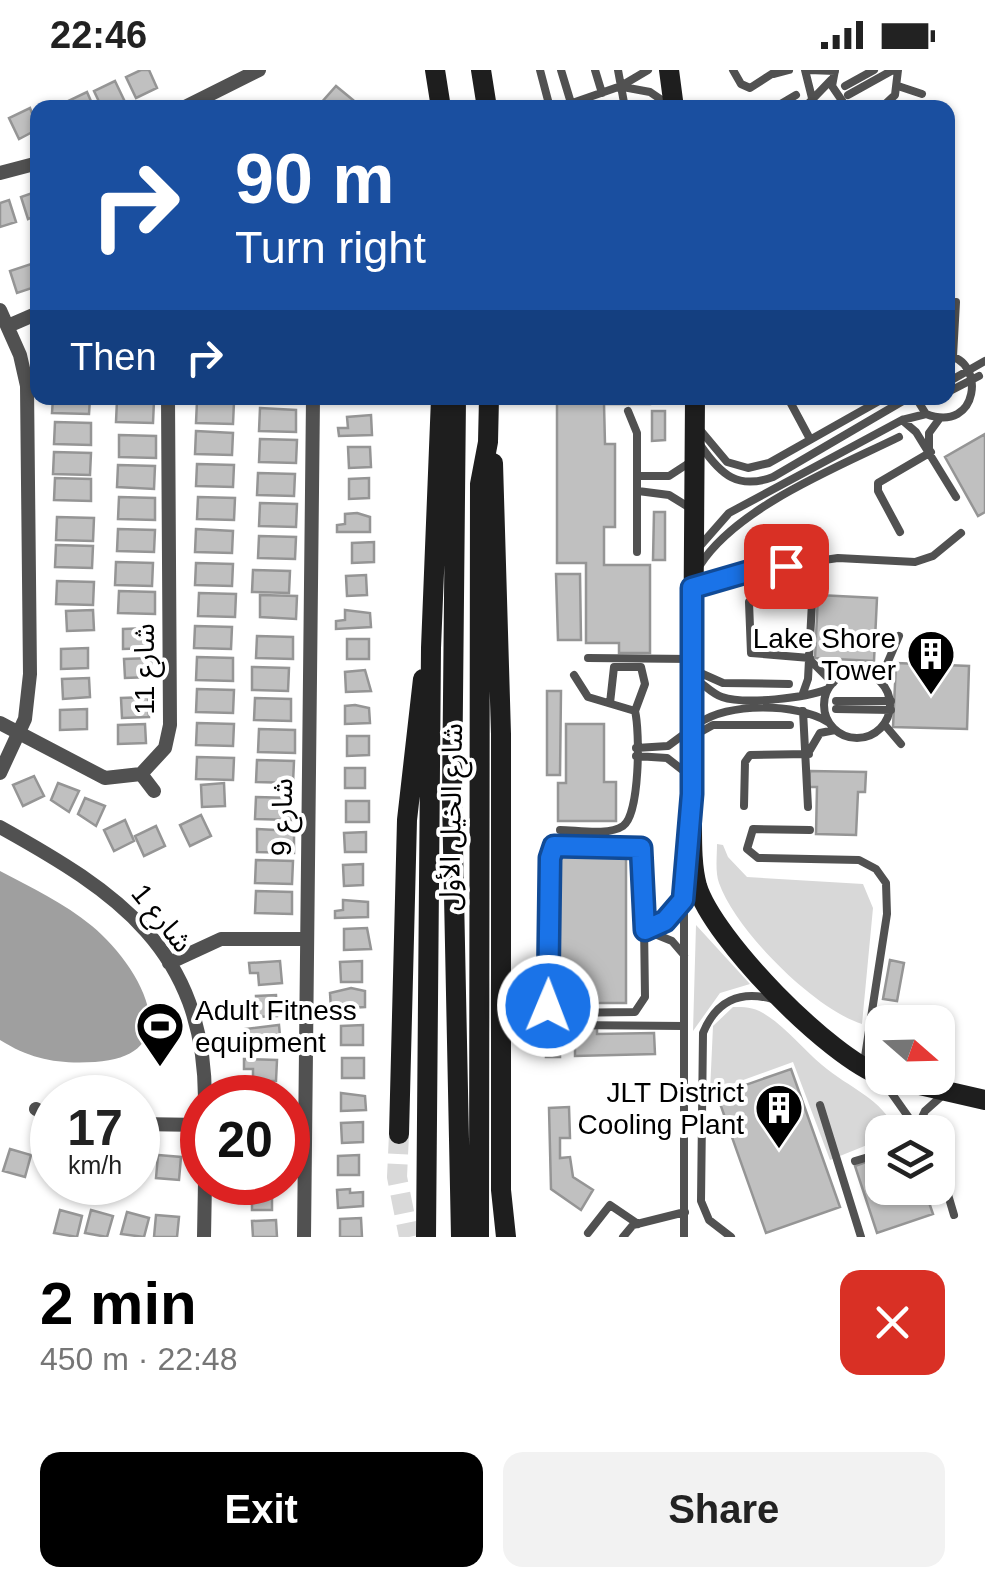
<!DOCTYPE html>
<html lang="en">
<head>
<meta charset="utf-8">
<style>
	:root { --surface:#fff; --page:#f2f2f2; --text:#222; --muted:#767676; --accent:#000 }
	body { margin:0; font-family:Arial,"Noto Sans Arabic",sans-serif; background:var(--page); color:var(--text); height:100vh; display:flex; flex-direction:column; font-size:38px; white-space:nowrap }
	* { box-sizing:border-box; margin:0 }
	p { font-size:32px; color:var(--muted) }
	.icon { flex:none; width:55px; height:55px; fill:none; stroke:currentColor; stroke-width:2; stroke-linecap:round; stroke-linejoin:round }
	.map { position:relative; height:1167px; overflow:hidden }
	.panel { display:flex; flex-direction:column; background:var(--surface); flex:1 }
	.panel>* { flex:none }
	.top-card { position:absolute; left:30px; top:30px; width:925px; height:305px; border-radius:20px; box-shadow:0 2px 8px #0004; background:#1a4fa0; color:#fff; overflow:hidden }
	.needle { width:65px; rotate:110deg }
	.fabs { position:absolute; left:865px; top:935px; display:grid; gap:20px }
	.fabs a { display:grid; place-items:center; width:90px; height:90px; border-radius:20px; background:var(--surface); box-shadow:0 2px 8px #0004; font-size:50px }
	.speed { position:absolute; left:30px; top:1005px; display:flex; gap:20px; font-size:50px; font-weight:700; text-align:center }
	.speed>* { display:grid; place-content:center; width:130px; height:130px; border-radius:50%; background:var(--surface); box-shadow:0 2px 8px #0004; line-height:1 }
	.speed small { font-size:25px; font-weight:400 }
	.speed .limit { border:15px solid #d22; background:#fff; color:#111 }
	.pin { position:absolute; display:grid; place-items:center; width:85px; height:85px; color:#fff; margin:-42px; border-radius:20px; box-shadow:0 5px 15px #0006 }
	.me { position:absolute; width:110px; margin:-55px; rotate:1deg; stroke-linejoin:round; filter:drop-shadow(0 0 8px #0008) }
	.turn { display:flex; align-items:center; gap:35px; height:210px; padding:0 40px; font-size:45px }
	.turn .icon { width:130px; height:130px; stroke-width:2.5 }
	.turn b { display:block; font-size:70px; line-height:85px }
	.then { display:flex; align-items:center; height:95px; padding:0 40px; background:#0003; gap:20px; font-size:38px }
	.round { display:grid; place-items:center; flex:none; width:105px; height:105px; border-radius:20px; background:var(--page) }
	.headline { display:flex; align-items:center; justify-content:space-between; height:170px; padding:0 40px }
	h1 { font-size:60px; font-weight:800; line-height:75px; color:var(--accent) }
	.action { display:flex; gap:20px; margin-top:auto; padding:20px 40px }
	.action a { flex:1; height:115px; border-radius:20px; background:var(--accent); color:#fff; font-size:40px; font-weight:800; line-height:115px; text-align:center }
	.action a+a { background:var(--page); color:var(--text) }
	.status { display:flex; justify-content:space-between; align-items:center; height:70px; padding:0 50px; background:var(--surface); direction:ltr }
	.status svg { height:28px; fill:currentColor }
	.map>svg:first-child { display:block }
	.green { fill:#d8d8d8 }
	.water { fill:#9f9f9f }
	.building { fill:#c0c0c0; stroke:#959595; stroke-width:2.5 }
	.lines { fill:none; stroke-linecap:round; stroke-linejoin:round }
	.secondary-tunnel { stroke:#d9d9d9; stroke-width:20; stroke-dasharray:20 10; stroke-linecap:butt }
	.lane { stroke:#515151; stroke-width:8 }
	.street { stroke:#515151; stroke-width:14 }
	.secondary { stroke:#1e1e1e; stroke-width:20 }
	.route-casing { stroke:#114b97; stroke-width:25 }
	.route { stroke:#1a73e8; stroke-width:18 }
	.labels { text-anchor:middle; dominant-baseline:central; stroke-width:8; stroke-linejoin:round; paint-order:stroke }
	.poi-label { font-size:28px; fill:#000; stroke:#fff; text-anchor:end }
	.street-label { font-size:28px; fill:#000; stroke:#fff }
</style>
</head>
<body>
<div class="status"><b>22:46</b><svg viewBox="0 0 49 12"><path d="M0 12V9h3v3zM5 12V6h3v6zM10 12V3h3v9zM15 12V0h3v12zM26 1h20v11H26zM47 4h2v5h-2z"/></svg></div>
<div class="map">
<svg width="985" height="1167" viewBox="0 0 985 1167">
	<rect width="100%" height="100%" fill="#fff"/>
	<path class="green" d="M717,774l6,1 5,12 19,20 116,7 10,24 -11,116c-48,-15 -126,-93 -143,-141 -4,-11 -2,-27 -2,-39z
		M696,855l54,59 -30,9 -27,38z
		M733,937c11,0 20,0 30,6 22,13 40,36 59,52 28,24 59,32 75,67h-15v7l-52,21 -37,-98 -83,30 3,-66z"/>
	<path class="water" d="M0,801c32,17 64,32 92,55 46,38 101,129 3,136 -37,2 -63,-2 -95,-22z"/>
	<path class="building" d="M141,0h8l8,18 -21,10 -10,-21z
		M115,11l10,21 -23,6 -8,-17z
		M336,16l17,14 -6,8 -26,-5z
		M87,22l7,16h-25l-3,-6z
		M30,38l8,21 -19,10 -10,-21z
		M38,121v24l-10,4 -7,-22z
		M9,130l7,22 -16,5v-24z
		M31,194l7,22 -21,7 -7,-22z
		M53,328h37l-1,16 -37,-1z
		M588,328h62v6h-46l1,40h10v83h-11v38h46v88h-31v-10h-33v-80h-29v-161h31z
		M117,330l37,1 -1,22 -37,-1z
		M197,331l37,1 -1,22 -37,-1z
		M260,338l36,2v22l-37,-1z
		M652,341h13v29l-13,1z
		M371,345l1,20 -33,1 -1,-8h10l-1,-11z
		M55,352l36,1v22l-37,-1z
		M196,361l37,2 -1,22 -37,-1z
		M985,364v78l-7,4 -33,-59z
		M119,365l37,1v22l-37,-1z
		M260,369l37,1 -1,23 -37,-1z
		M348,377h22l1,20 -22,1z
		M54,382l37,1 -1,22 -37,-1z
		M197,394l37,1 -1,22 -37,-1z
		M118,395l37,1 -1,23 -37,-2z
		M258,403l37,1 -1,22 -37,-1z
		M55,408l36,1v22l-37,-1z
		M369,408v20l-20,1v-20z
		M119,427l36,1v22l-37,-1z
		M198,427l37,1 -1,22 -37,-1z
		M260,433l37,1 -1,23 -37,-1z
		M654,442h11v48h-12z
		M357,443l13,4v15h-33v-7l8,-1v-10z
		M57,447l37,1 -1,23 -37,-1z
		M118,459l37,1 -1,22 -37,-1z
		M196,459l37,2 -1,22 -37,-1z
		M259,466l37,1 -1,22 -37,-1z
		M374,472v20l-22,1v-20z
		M56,475l37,1 -1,22 -37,-1z
		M116,492l37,1 -1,23 -37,-1z
		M196,493l37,1 -1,22 -37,-1z
		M253,500l37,1 -1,22 -37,-1z
		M556,504h24l1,66h-23z
		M366,505l1,20 -20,1 -1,-20z
		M57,511l37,1 -1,23 -37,-1z
		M119,521l36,1v22l-37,-1z
		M199,523l37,1 -1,23 -37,-1z
		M260,525l37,1 -1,23 -36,-2z
		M818,525l59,3 -3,63 -59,-3z
		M93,540l1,20 -27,1 -1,-20z
		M345,540l25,3 1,14 -35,2v-8l9,-1z
		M195,556l37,1 -1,22 -37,-1z
		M150,558l1,20 -28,1v-20z
		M257,566l36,1v22l-37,-1z
		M347,569h22v20h-22z
		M88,578v20l-27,1v-20z
		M197,587l36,1v23l-37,-1z
		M151,588l1,19 -27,1 -1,-19z
		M896,593l73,3 -2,63 -74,-2z
		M252,597l37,1 -1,23 -36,-1z
		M365,600l6,21 -25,1 -1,-20z
		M89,608l1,19 -27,2 -1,-20z
		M197,619l37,1 -1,23 -37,-1z
		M547,621h14l-1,84h-13z
		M148,627l1,20 -27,1 -1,-20z
		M255,628l36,1v22l-37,-1z
		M355,635l14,3 1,15 -25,1v-18z
		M87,639v20l-27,1v-20z
		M197,653l37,1 -1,22 -37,-1z
		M145,654l1,19 -28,1v-19z
		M566,654h38v58h12v39h-58v-38h8z
		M259,659l36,1v23l-37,-1z
		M347,666h22v19l-22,1z
		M197,687l37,1 -1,22 -37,-1z
		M257,690l37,1 -1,22 -37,-1z
		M345,698h20v20h-20z
		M810,701l56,1 -1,20h-7l-2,43 -40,-1 1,-47h-8z
		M34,706l10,20 -21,10 -10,-21z
		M58,713l21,8 -10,21 -18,-12z
		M224,713l1,23 -23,1 -1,-22z
		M256,727l36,1v22l-37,-1z
		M85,728l20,8 -9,20 -18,-12z
		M346,731h23v21h-23z
		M201,745l10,21 -21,10 -10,-21z
		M125,750l9,21 -20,10 -10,-21z
		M156,756l9,20 -21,10 -9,-20z
		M257,759l37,2v22l-37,-1z
		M366,762v20h-21l-1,-19z
		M626,779v154h-68l-1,-153z
		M256,790l37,1 -1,23 -37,-1z
		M363,794v21l-19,1 -1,-21z
		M256,821l36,1v22l-37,-1z
		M343,830l25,2v15l-33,1v-7l8,-1z
		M367,858l4,21 -27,1v-21z
		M890,890l14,3 -7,38 -14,-2z
		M280,891l2,22 -23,2 -1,-12h-8l-1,-10z
		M362,891v21h-21l-1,-20z
		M351,918l14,3v16l-34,2 -1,-16z
		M276,925l1,21 -20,1 -1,-21z
		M279,955l2,22 -24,3 -1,-6 -10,1 -1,-16z
		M363,955v20h-22v-19z
		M597,958v6l57,-1 1,21 -80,2v-27z
		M560,965v22h-14v-21z
		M342,988h22v20h-22z
		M244,989l33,1 -1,21h-23v-12h-9z
		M791,999l49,138 -74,26 -49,-138z
		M341,1023l24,3 1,14 -25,1z
		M569,1037l1,31h-10v20l10,-1 3,20 20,13 -12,20 -30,-21 -2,-81z
		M363,1052v20l-21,1 -1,-20z
		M10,1079l21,6 -6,22 -22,-6z
		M158,1085l23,2 -2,23 -23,-2z
		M359,1085v20h-21v-19z
		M874,1089l3,8 5,-2v23h42l9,26 -56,19 -22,-67z
		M252,1119l20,1v20h-20z
		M350,1119v4l13,-1v14l-25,2 -1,-18z
		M60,1140l22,6 -5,21 -23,-4z
		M91,1140l22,6 -6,21 -22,-4z
		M127,1142l22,6 -5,19 -23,-3z
		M156,1145l23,2 -2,20h-23z
		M361,1148l1,19h-22v-18z
		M276,1150l1,17h-24l-1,-16z"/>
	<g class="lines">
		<path class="secondary-tunnel" d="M399,1064l-2,43 12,60"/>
		<path class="lane" d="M540,0l10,38
			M561,0l10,33
			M595,0l7,23
			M618,0l7,38
			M733,0l8,14 9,4 28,-18
			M805,0l8,32
			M809,0l26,1
			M835,0l-3,16 15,22
			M774,4l15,-4
			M845,16l29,-16
			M898,16l24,8
			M623,17l27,5 19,13
			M848,25l45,-25
			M558,38l63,-22 27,-16
			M774,38l22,-13
			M804,38l27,-28
			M881,38l14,-13 3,-25
			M953,286l3,-54
			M948,312l37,-21
			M948,322l31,-16
			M788,328l22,41
			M916,328l10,16c54,20 59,-54 22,-58
			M932,329l3,-1
			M628,341l9,22v119
			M902,350l14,12 40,65
			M701,361l26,31 21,6 21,-5 110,-62
			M701,376c20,29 37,44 72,31l135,-79
			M929,378v-15l11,-15
			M638,406h31l20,-13
			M638,421l31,4 21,13
			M900,462l-22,-41v-8l53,-31
			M700,476l29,-33 173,-93 24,-6
			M700,495c37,-58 138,-98 199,-128
			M696,516l59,-16 83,-12 77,4 18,-6 28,-23
			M749,532l2,51 59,5
			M588,588l104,1
			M812,592l21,21
			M696,601l27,12 66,1
			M824 635a33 33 0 1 1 66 0a33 33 0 1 1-66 0Z
			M695,609c9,5 17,15 27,18 23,8 83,1 106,-8
			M880,610l19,-44
			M802,626l6,-17 4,-77
			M836,631h55
			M610,633l4,-36h27l4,17 -10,27
			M836,639l55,1
			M803,641l5,96
			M698,654c29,-22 99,-21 130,-2
			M884,654l17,20
			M695,665l18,-10h77
			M636,678l32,-2 19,-14
			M810,680l10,-17 15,-3
			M636,686l31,2 22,17
			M744,736l1,-44 5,-7 59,-1
			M560,760c17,0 48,6 63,-4 17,-11 17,-95 12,-115l-47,-14 -14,-22
			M810,760l-57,-1 -6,20 11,9 101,2 17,9 10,14 1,31 -23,149
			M559,775h74l10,7 2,145 -10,15 -78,1 -9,-6 2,-149 1,-9z
			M684,787v380
			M645,860l27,11 12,14
			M652,860l31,-30
			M566,955l118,1
			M883,1011l36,51
			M820,1035l41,132
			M917,1058l8,-17 19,-17
			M855,1091l27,-8
			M938,1091l16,54
			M588,1163l22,-28 28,19
			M623,1167l10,-12 52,-13
			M731,1167l-22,-17 -8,-19 2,-168c13,-32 37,-43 69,-34"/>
		<path class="street" d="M183,38l76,-38
			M0,103l38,-10
			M0,240l20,45 7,31 3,288 -5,45 -25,54
			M8,256l30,-13
			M0,653l105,55 36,-4 24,-26 5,-23 -2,-327
			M141,704l13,17
			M0,757c117,65 204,122 205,271
			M169,893l52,-24h85
			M36,1039l16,9
			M138,1054l64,1
			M204,1167l1,-55
			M304,1167l9,-839"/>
		<path class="secondary" d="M435,0l6,38
			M481,0l6,38
			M669,0l5,38
			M456,328l-4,400 9,439
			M695,328l-3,427c0,21 0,42 5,61 16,53 133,172 185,190
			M493,393l8,271v456l5,47
			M889,1008l96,22
			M399,1064l8,-314 16,-141
			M426,1167l5,-589 10,-250
			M479,1167l1,-753 8,-42 1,-44"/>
	</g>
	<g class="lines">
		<g class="route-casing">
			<path id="route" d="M548,936l2,-148 4,-12 87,2 4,82 20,-9 18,-21 9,-106v-206l62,-18 32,-4"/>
		</g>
		<use href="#route" class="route"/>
	</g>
	<defs>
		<g id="building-pin" transform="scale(2.5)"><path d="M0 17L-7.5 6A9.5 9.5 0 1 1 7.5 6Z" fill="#000" stroke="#fff"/><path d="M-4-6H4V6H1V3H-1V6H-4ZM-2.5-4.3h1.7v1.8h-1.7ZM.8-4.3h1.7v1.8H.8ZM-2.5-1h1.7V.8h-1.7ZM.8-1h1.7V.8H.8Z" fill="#fff"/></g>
		<g id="stadium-pin" transform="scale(2.5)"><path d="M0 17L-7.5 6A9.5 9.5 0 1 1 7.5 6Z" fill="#000" stroke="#fff"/><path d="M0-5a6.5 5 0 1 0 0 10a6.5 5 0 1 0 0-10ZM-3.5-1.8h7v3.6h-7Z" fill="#fff"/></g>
	</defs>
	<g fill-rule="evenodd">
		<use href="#building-pin" x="931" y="584"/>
		<use href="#stadium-pin" x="160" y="956"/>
		<use href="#building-pin" x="779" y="1038"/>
	</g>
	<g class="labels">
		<g class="poi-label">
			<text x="896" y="568">Lake Shore<tspan x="896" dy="32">Tower</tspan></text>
			<text x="195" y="940" text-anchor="start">Adult Fitness<tspan x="195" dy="32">equipment</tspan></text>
			<text x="744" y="1022">JLT District<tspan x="744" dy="32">Cooling Plant</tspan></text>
		</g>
		<g class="street-label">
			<text transform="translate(144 599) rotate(-90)">شارع 11</text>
			<text transform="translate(282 747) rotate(-89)">شارع 9</text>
			<text transform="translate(451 747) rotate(-89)">شارع الخيل الأول</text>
			<text transform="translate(162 848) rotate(51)">شارع 1</text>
		</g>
	</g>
</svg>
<div class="fabs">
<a><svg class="needle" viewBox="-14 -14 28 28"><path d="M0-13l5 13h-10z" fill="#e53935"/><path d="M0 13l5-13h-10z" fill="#767676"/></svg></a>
<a><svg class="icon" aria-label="layers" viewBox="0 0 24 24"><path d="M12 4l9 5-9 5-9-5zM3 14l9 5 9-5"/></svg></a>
</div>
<div class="speed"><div>17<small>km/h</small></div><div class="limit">20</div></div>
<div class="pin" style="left:786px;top:496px;background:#d93025"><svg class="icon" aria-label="arrive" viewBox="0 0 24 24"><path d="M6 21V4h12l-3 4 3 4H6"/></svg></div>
<svg class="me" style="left:548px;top:936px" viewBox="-20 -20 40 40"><circle r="17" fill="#1a73e8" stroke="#fff" stroke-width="3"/><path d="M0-11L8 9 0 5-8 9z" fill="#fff"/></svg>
<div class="top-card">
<div class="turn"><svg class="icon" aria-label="right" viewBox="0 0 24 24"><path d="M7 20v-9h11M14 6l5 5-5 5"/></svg><div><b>90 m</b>Turn right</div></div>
<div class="then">Then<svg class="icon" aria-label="right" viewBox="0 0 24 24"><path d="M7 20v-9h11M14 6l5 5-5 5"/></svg></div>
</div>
</div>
<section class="panel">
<div class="headline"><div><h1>2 min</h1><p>450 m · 22:48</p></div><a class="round" style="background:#d93025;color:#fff"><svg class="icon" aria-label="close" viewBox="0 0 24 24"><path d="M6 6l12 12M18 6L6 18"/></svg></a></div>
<div class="action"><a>Exit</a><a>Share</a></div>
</section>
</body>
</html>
